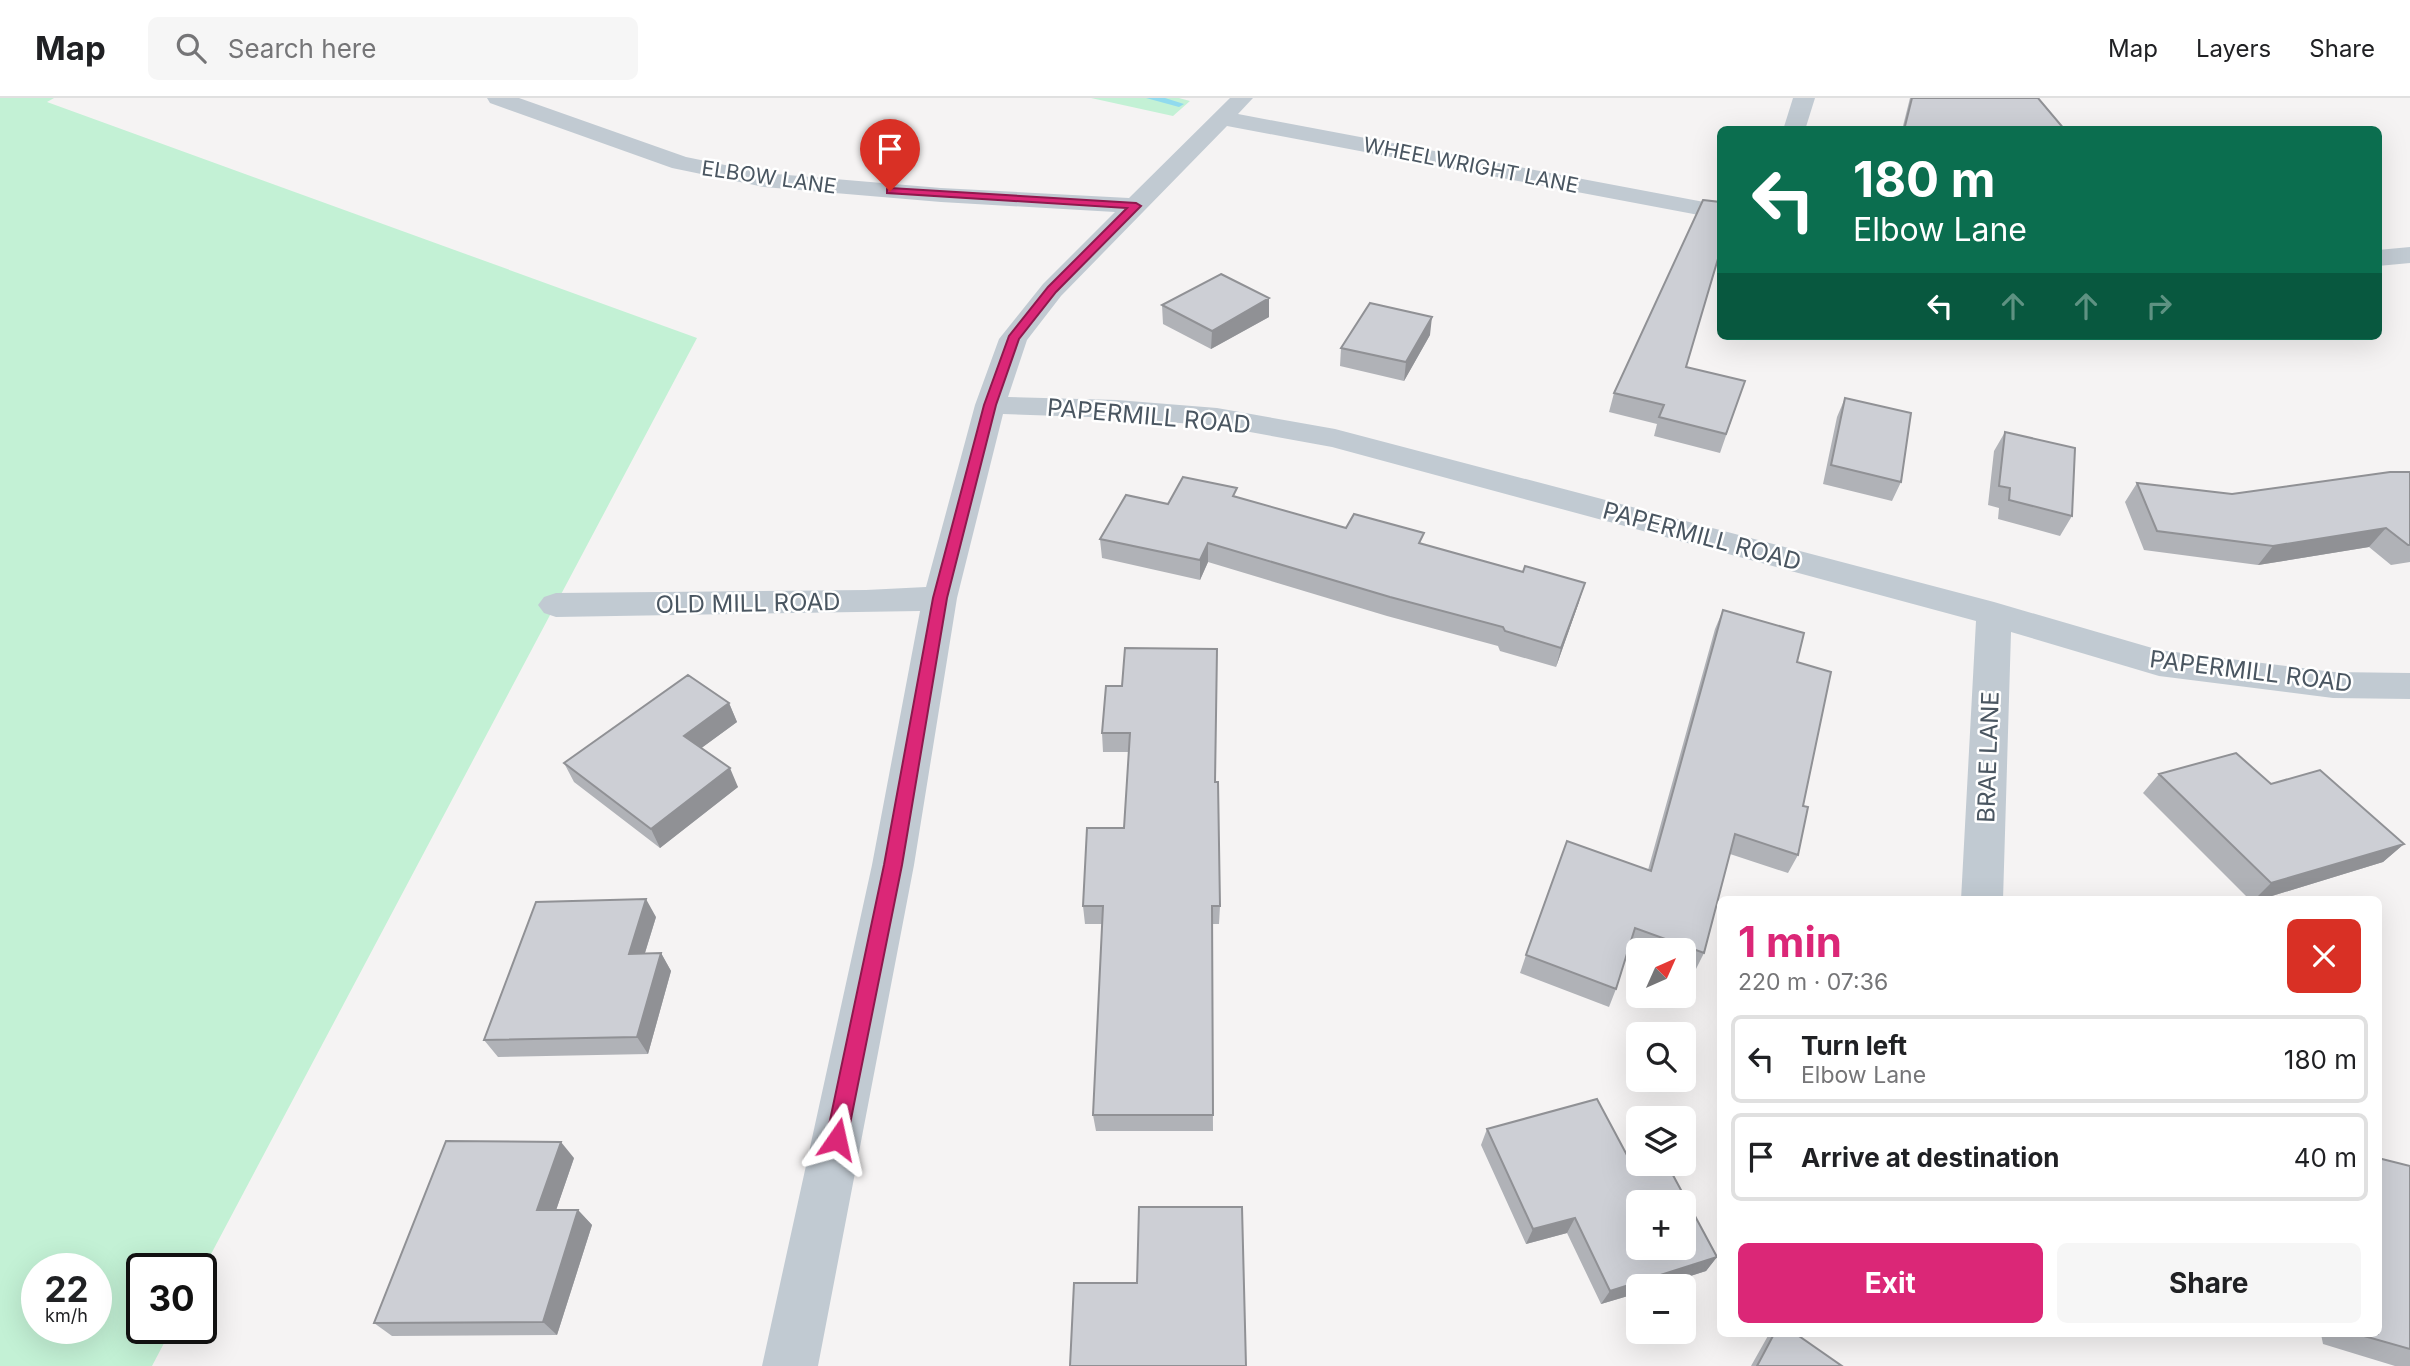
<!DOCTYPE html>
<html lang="en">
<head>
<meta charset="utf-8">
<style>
	:root { --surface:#fff; --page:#f6f6f6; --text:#202124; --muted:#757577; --line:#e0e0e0; --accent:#db2777 }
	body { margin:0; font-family:Inter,sans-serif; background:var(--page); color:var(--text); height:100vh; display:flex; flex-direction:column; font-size:26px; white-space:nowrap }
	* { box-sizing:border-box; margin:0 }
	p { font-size:23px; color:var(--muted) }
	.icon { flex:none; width:38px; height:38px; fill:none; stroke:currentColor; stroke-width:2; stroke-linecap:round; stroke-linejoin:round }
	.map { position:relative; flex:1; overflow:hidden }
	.drawer { position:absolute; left:1717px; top:798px; width:665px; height:441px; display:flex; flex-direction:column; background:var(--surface); border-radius:10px; box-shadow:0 7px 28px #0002 }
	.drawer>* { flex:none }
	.top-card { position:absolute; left:1717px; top:28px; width:665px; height:214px; border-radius:10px; box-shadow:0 7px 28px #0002; background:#0b6e4f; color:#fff; overflow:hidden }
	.needle { width:46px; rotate:45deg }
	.tools { position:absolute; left:1626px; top:840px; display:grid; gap:14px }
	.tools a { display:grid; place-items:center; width:70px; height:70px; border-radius:10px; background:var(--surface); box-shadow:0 7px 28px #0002; font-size:35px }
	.speed { position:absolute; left:21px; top:1155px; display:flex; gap:14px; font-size:35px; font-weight:700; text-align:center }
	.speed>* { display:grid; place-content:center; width:91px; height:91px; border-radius:50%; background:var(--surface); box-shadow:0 7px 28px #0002; line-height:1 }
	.speed small { font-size:18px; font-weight:400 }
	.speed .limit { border:4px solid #111; border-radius:10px; background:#fff; color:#111 }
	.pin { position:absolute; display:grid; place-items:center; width:60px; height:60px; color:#fff; margin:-72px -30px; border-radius:50% 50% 50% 0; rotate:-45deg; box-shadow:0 0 7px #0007 }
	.pin .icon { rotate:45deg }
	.me { position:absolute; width:77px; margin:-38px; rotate:11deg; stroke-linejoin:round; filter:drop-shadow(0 0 5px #0008) }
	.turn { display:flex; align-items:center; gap:24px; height:147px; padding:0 21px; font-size:32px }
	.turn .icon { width:91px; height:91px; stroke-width:2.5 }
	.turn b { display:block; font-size:49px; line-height:60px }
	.lanes { display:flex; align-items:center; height:66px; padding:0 21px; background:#0003; justify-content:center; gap:35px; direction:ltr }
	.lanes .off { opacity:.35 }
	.round { display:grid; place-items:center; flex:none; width:74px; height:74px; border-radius:10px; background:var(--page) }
	.head { display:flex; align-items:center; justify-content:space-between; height:119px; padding:0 21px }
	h1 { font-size:42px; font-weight:700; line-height:52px; color:var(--accent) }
	.action { display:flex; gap:14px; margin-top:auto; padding:14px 21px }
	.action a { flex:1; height:80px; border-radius:10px; background:var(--accent); color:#fff; font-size:28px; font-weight:700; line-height:80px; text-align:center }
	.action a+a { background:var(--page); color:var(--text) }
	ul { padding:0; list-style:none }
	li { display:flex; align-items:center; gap:21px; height:88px; margin:0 14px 10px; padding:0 7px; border:4px solid var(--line); border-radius:10px }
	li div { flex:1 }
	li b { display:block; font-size:26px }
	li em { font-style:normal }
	header { display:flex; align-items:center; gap:42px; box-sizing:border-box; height:98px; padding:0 35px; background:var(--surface); border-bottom:2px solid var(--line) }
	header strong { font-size:33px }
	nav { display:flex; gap:38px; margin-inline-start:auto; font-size:24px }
	.search { width:490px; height:63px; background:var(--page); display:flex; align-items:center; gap:18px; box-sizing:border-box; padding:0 24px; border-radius:10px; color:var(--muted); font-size:26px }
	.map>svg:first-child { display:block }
	.green { fill:#c3f1d5; fill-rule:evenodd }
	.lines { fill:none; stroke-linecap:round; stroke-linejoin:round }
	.stream { fill:#90daee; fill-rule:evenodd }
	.street { fill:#c1cad2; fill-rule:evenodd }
	.wall { fill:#b0b2b7 }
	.shaded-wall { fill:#909195 }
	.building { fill:#cdcfd5; stroke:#909195; stroke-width:2; fill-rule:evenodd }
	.route { fill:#db2777; stroke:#8e194d; stroke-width:2 }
	.labels { text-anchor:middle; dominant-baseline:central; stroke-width:5; stroke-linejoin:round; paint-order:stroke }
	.far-street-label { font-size:21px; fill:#4a5661; stroke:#fff }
	.street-label { font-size:24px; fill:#4a5661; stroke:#fff }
</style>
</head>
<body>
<header>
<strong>Map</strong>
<div class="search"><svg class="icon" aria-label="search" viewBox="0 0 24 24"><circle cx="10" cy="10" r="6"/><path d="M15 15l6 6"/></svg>Search here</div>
<nav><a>Map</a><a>Layers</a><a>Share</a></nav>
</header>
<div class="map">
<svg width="2410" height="1268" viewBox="0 0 2410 1268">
	<rect width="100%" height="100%" fill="#f5f3f3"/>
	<path class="green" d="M0,0h54l-7,4 650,236 -496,935v-4h-59v59h30l-20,38h-152zM37,1171h59v59h-59z
		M1091,0h88l11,3 -17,15z"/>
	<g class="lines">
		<path class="stream" d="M1146,0h19l19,6 -5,3z"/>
		<path class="street" d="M487,0h32l167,59 78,16 177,15 188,10 101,-100h23l-15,16 482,91v14l-493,-93 -166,170 -34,44 -19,57 109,3 100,8 118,21 659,173 165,48 174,22 77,1v26l-77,-1 -174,-22 -148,-44 -8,268h-42l15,-279 -644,-174 -115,-21 -100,-8 -114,-4 -46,184 -43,267 -96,501h-56l110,-501 48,-254 -364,6 -12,-4 -6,-8 6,-8 12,-4 310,-3 60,-3 49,-182 24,-66 44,-55 72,-72 -174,-10 -177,-15 -92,-19 -182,-65z
			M1793,0h22l-10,32h-22z
			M2410,149v16l-32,3v-16z"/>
	</g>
	<path class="wall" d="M1910,0h128l27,32h-163z
		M1269,200v19l-58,32 -48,-25 -1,-19z
		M1430,237l-26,46 -64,-15 1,-18z
		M1686,269l59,14 -25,72 -66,-17 3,-12 -48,-12 5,-19z
		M1845,300l56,84 -9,19 -69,-17 14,-67z
		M2005,334l67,84 -12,20 -62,-17 1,-11 -11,-3 6,-54z
		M2410,374v90l-19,3 -22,-18 -111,18 -114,-15 -19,-48 12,-19 95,11z
		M1236,399l110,31 76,16 157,58 -23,65 -56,-16 -2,-5 -111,-30 -179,-54 -8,18 -98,-22 -2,-19 68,-35z
		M1723,512l74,52 6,144 -5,49 -10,18 -58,-19 -26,99 -9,18 -11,-4v-17h-46l-9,-3 -13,42 -7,18 -89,-34 6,-18 122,-85 67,-241z
		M1106,588l109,96 5,124 -1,18h-7l1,207h-117l-3,-16 9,-191h-17l-2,-18 41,-78 5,-76h-26l-1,-19z
		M729,605l8,19 -36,26 37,39 -78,61 -86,-66 -10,-19z
		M2159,676l112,10 133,60 -21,18 -124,38h-9l-107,-107z
		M656,819l-11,36h16l10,18 -23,83 -150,3 -14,-17z
		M1487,1031l141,28 89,100 -11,14 -47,15h-21v7l-37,11 -34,-71 -41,11 -45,-99z
		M574,1060l-18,52h22l14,15 -35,110 -165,1 -18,-13z
		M2410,1068v200h-15l-72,-22 -2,-10h57z
		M1769,1236h27l46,32h-91z"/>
	<path class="shaded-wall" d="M1269,200v19l-58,32 1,-18z
		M1432,219l-2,18 -26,46 2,-19z
		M2386,430l-17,19 -111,18 15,-19z
		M1208,445v19l-8,18v-20z
		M1585,485l-6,19 -23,65 5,-19z
		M729,605l8,19 -45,33 -8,-19z
		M730,670l8,19 -78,61 -9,-19z
		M2404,746l-21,18 -124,38h-5l17,-17z
		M646,801l10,18 -17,55 -10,-18z
		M661,855l10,18 -23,83 -11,-17z
		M561,1044l13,16 -23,67 -14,-15z
		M578,1112l14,15 -35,110 -14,-13z
		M1575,1120l-8,15 -41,11 7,-15z
		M1717,1159l-11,14 -47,15h-21v7l-37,11 9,-13z"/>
	<path class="building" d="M1912,0h126l27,32h-161z
		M1703,102l17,2v50l-34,115 59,14 -19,53 -67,-17 5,-12 -50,-12z
		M1221,176l48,24 -57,33 -50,-26z
		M1370,205l62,14 -26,45 -65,-14z
		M1845,300l66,15 -10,69 -70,-17z
		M2005,334l70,16 -3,68 -63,-16 1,-12 -11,-2z
		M2390,374h20v73h-2l-22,-17 -113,18 -116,-15 -20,-48 95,11z
		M1183,379l54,11 -4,8 113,32 8,-14 70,19 -5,10 104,29 2,-6 60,17 -24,65 -56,-17 -2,-4 -113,-30 -182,-54 -8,17 -100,-21 26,-44 42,9z
		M1723,512l81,23 -7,29 34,10 -28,134 5,1 -10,48 -63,-21 -31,119 -69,-25 -19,61 -90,-34 41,-114 84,30z
		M1125,550l92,1 -2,133h3l2,124h-8l1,209h-120l10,-209h-20l4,-78h37l6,-95h-28l4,-47h16z
		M688,577l41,28 -45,33 46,32 -79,61 -87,-66z
		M2236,655l35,31 49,-14 84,74 -133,39 -112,-109z
		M646,801l-17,55 32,-1 -24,84 -153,3 52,-138z
		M1597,1001l31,58 10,-3v10h29l50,93 -107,34 -35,-73 -42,11 -46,-100zM1638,1104h46v46h-46z
		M446,1043l115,1 -24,68h41l-35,112 -169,1z
		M2378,1060l32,8v183l-53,-15h21z
		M1139,1109h103l4,159h-176l4,-83h63z
		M1774,1236h22l46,32h-85z"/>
	<path class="route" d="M890,90l246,15 5,3 -85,86 -37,47 -23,66 -49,193 -45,267 -55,274 -3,6 -7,3 -8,-3 -3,-6 58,-274 49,-267 51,-193 25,-69 39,-49 79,-79 -240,-15v-4z"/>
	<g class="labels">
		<g class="far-street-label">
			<text transform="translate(1471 67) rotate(11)">WHEELWRIGHT LANE</text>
			<text transform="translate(769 79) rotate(8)">ELBOW LANE</text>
		</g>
		<g class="street-label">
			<text transform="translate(1149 318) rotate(5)">PAPERMILL ROAD</text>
			<text transform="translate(1702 438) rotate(15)">PAPERMILL ROAD</text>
			<text transform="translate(748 505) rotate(-1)">OLD MILL ROAD</text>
			<text transform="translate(2251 573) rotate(7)">PAPERMILL ROAD</text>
			<text transform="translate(1988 659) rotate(-88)">BRAE LANE</text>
		</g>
	</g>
</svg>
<div class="tools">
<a><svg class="needle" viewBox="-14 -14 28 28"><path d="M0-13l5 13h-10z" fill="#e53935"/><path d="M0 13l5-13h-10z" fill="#757577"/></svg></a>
<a><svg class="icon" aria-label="search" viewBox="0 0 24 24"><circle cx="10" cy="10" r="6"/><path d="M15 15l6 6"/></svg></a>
<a><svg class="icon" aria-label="layers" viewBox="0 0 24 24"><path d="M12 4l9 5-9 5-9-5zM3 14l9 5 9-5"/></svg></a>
<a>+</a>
<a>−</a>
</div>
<div class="speed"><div>22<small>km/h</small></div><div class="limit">30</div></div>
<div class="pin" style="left:890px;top:93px;background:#d93025"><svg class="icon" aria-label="arrive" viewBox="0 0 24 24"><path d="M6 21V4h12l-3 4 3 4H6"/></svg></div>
<svg class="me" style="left:837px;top:1041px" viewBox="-20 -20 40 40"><path d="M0-17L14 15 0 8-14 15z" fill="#db2777" stroke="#fff" stroke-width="4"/></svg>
<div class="top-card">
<div class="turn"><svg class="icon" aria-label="left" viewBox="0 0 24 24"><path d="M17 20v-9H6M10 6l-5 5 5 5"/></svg><div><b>180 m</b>Elbow Lane</div></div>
<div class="lanes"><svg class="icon" aria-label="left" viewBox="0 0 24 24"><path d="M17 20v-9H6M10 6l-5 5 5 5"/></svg><svg class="icon off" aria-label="ahead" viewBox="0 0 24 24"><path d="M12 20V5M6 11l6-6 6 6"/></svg><svg class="icon off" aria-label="ahead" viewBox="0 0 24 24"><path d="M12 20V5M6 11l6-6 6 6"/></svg><svg class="icon off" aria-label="right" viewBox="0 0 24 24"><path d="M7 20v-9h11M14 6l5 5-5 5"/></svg></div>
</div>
<section class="drawer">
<div class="head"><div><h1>1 min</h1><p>220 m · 07:36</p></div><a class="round" style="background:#d93025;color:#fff"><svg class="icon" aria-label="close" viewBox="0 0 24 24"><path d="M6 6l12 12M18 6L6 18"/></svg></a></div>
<ul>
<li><svg class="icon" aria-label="left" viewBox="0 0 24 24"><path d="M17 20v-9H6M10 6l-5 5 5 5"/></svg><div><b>Turn left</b><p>Elbow Lane</p></div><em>180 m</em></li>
<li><svg class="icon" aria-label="arrive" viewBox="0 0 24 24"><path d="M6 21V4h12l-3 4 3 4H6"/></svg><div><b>Arrive at destination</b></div><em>40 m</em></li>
</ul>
<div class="action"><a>Exit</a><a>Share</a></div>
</section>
</div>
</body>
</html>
